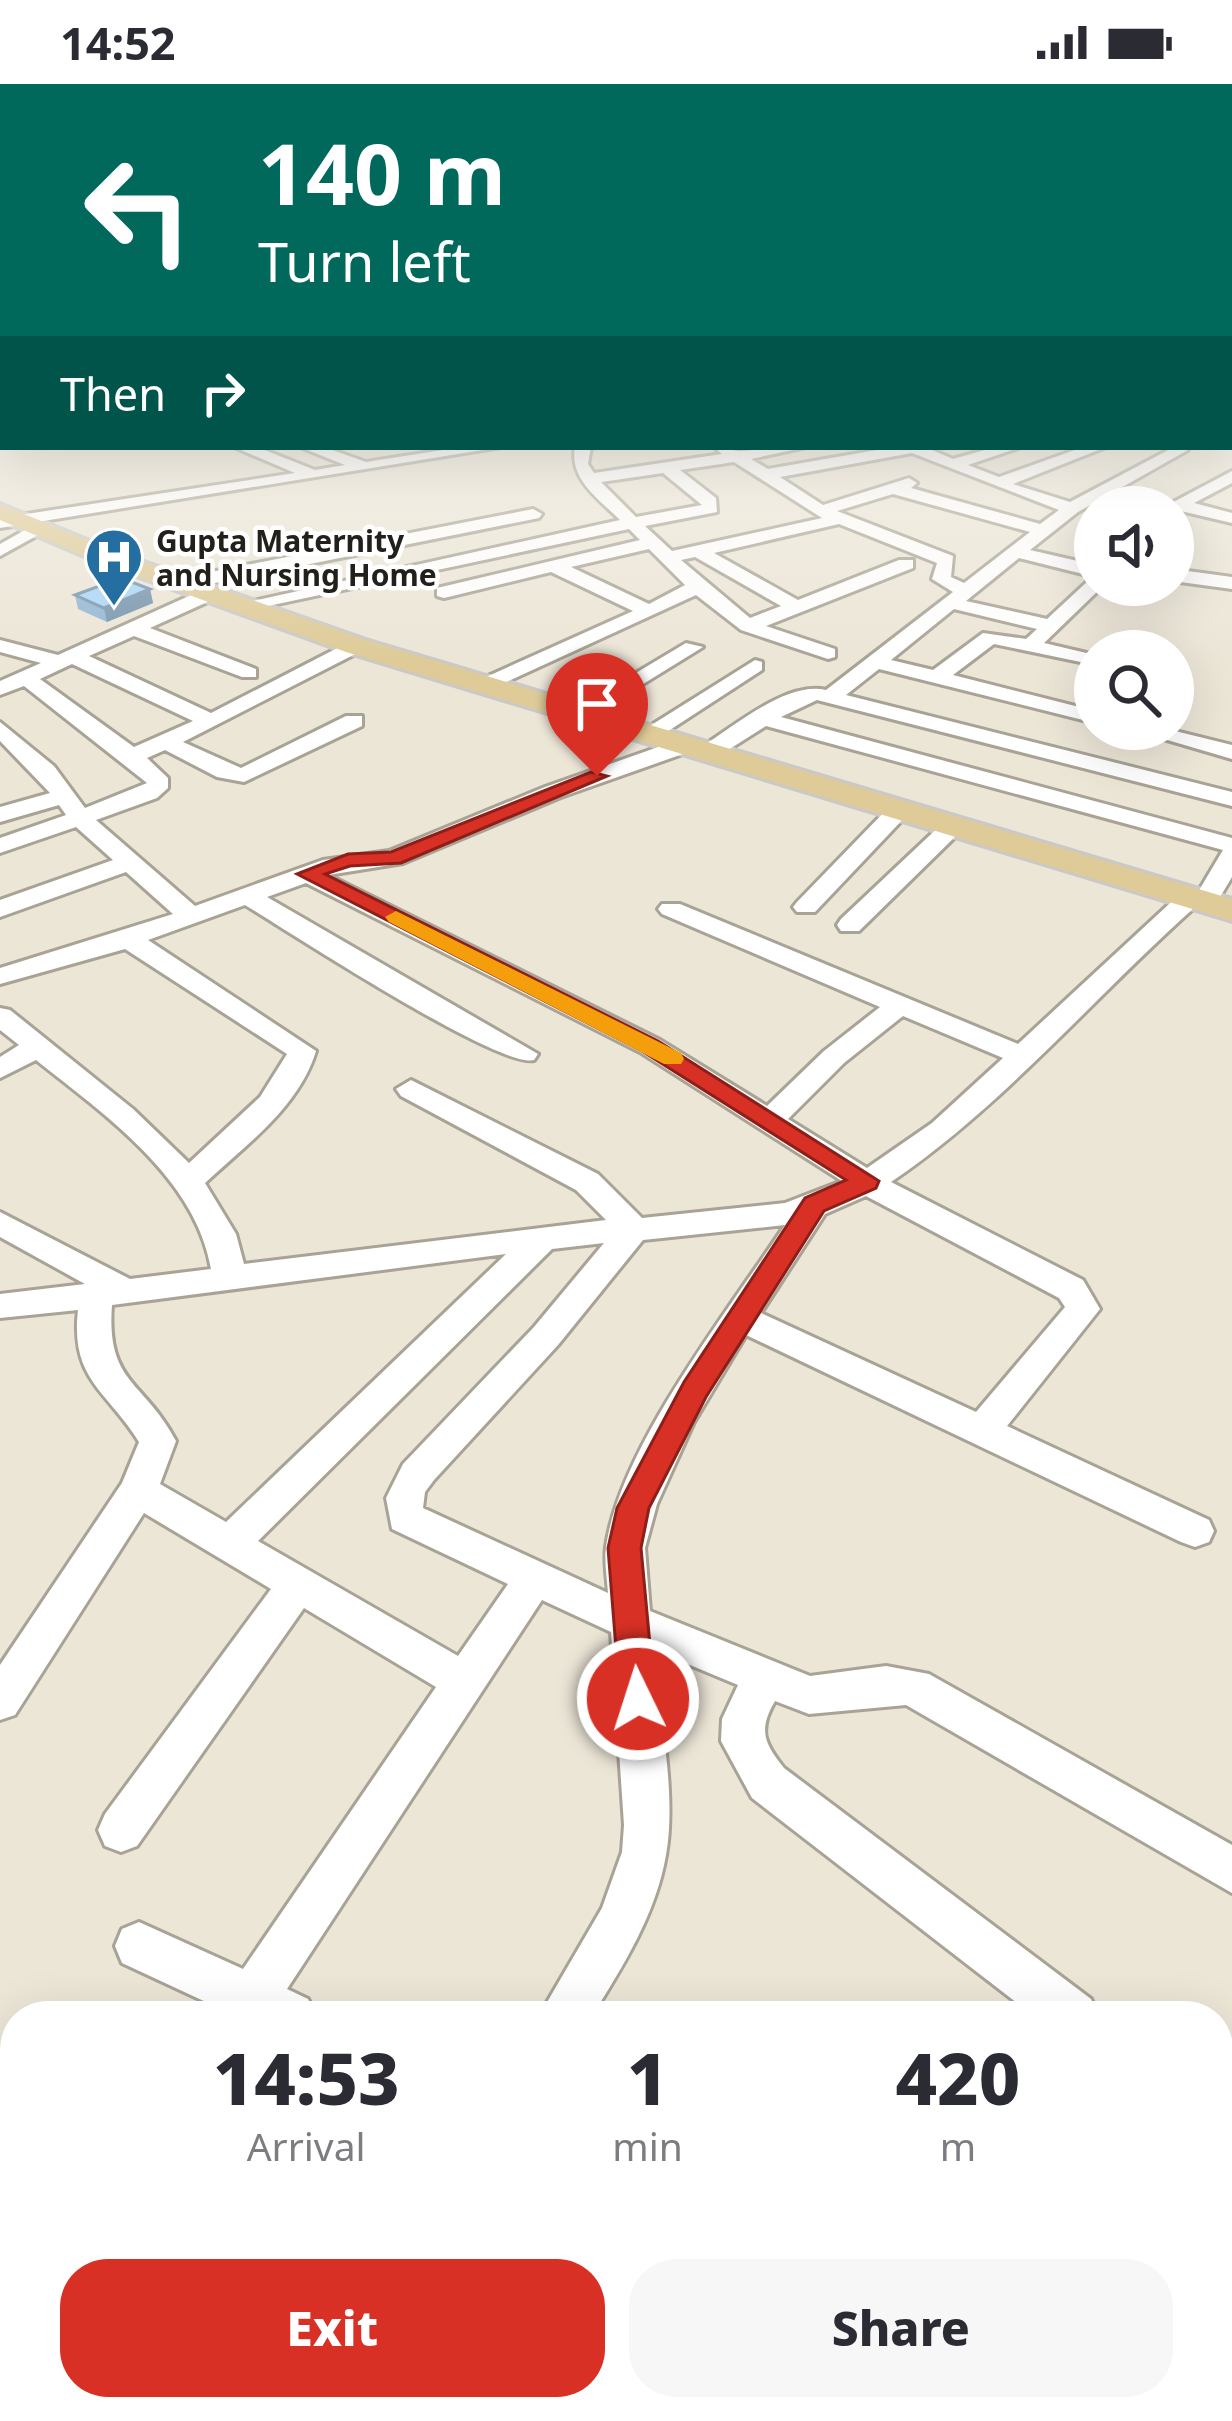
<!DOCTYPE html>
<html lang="en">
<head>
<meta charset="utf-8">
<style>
	:root { --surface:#fff; --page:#f7f7f7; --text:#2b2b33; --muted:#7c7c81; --accent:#d93025 }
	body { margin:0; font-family:"Noto Sans",sans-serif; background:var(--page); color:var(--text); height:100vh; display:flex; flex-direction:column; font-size:45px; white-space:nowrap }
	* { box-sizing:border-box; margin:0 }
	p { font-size:39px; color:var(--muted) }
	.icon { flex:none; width:66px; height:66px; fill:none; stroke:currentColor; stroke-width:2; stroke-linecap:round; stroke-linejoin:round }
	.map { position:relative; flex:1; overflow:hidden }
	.details { position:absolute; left:0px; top:1917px; width:1233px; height:420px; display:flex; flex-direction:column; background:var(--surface); border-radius:48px 48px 0 0; box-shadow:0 12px 48px #0002 }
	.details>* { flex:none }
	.top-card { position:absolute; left:0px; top:0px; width:1233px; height:366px; box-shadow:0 12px 48px #0002; background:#00695c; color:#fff; overflow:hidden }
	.tools { position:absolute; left:1074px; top:402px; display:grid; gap:24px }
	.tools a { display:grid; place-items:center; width:120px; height:120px; border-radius:50%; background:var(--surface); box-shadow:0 12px 48px #0002; font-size:60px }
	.pin { position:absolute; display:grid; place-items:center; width:102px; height:102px; color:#fff; margin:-123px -51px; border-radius:50% 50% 50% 0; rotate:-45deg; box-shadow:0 0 12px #0007 }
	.pin .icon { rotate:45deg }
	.me { position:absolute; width:132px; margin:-66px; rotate:356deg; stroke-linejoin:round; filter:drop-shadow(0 0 9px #0008) }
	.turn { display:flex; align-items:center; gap:42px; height:252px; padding:0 60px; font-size:54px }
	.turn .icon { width:156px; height:156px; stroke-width:2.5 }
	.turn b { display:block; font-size:84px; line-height:102px }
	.then { display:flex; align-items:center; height:114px; padding:0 60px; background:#0003; gap:24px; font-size:45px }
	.eta { display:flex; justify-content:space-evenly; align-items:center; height:204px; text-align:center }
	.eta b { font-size:72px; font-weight:800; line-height:84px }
	.cta { display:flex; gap:24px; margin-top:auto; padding:24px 60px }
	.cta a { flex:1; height:138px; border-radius:48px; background:var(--accent); color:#fff; font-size:48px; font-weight:800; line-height:138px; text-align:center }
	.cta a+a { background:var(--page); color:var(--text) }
	.status { display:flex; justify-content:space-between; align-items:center; height:84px; padding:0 60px; background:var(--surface); direction:ltr }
	.status svg { height:33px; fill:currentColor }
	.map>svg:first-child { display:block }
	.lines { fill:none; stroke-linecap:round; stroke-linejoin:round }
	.minor-casing { stroke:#a8a395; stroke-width:6 }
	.major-casing { stroke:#cac9c8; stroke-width:6 }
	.minor { fill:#fff; fill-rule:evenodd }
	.major { fill:#decb98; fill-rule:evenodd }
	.wall { fill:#92b7d5 }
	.shaded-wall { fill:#7795ae }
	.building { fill:#aad5f8; stroke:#7795ae; stroke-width:3 }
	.route { fill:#d93025; stroke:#8d1f18; stroke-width:3 }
	.slow { fill:#f59e0b }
	.labels { text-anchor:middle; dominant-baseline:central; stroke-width:9; stroke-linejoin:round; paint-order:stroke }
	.far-poi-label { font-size:30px; font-weight:bold; fill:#22201a; stroke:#fff; text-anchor:start }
</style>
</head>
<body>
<div class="status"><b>14:52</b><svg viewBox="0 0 49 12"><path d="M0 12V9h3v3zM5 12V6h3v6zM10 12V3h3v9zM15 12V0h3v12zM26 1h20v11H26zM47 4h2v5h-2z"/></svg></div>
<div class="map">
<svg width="1232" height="2337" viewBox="0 0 1232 2337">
	<rect width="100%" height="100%" fill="#ece6d7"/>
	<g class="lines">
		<g class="minor-casing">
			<path id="minor" d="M1230,270h2v9h-2z
				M0,276h3v9h-3z
				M3,320v10l-3,1v-10z
				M1230,343h2v10h-2z
				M234,363h23l58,23 30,-5 -45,-18h24l42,15 96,-15h39l-501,81v-10l295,-45z
				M575,363h16l-3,17 6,9 128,-19 -8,-7 25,4 67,-4 -55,12 17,10 126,-22h31l28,12 42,-12h26l-53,18 31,12 84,-30h23l-93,37 57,18 104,-55 14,3 -110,62 -48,38 65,15v12l-76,-19 -53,43 81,18 41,-38 16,4 -60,58 51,12v10l-101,-21 -41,31 142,36v12l-216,-54 -33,26 386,97v14l-415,-106 -36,17 451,121v39l-18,30h-19c-100,89 -193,200 -304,275l192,98 17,29 -93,117 202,94 5,11 -5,11 -14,5 -14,-5 -435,-207 -52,87 -37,82 -12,44 5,63 160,65 76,-10 43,8 303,171v48l-326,-188 -97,9 -34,-13c-17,29 -11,42 9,67l307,231 8,17h-65l-282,-218 -31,-57 1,-22 16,-34 -84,-35c5,62 23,145 12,205 -10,59 -43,111 -74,161h-53l63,-108 20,-56 2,-27 -13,-193 -69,-32 -255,389 21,10 8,17h-80l-114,-53 -7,-17 7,-17 17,-7 104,47 193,-282 -132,-79 -167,238 -16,6 -16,-6 -7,-16 7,-16 166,-225 -127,-76 -129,202 -15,5v-55l122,-182 17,-41c-32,-52 -69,-62 -61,-132l-78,8v-24l85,-10 -85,-47v-25l130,67 81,-10c-15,-91 -106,-154 -175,-209l-36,18v-21l19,-12 -19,-15v-22l10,2 123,99 56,54 71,-66 27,-43 -162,-105 -125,35v-16l173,-54 -47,-42 -126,45v-17l113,-40 -37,-33 -76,26v-15l66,-23 -7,-10 -59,17v-15l50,-14 -50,-52v-19l54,44 31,42 62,-25 -123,-97 -24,9v-14l41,-18 -41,-11v-12l58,15 142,-64h14v8l-64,29 106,41v8h-14l-108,-41 -45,20 122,57 138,-71h14v8l-180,92 58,26 105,-52h16v10l-118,56 -27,-5 -52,-27 -18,8 21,20v10l-11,10 -61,22 99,86 128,-46 66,-9 156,-64 133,-47h16v10l-133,47 -158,66 -75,12 332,165 107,66 57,-55 56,-44 -218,-93 -4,-5 4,-5h18l338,140 163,-151 17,-1 25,-42 -457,-124 -49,31h-16v-10c33,-20 85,-66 125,-57l127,-98 -21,-13 5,-16 -98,-39 -125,29 84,47 101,-40h14v8l-147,58 69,23v8l-7,2 -87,-29 -45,-35 -205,94h-14v-8l156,-70 -82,-39 -107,26 -7,-2v-8l203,-48 -11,-11 -389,83 -10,-6 390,-86c-22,-22 -51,-41 -45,-73zM912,369l147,57 -19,14 -129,-36 6,-5 -8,-5 -86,27 -43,-28zM734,378l88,56 -150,33 -27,-25 72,-14 -1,-14 -36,-28zM663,389l39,32 -66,12 -35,-35zM893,410l137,38 -66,51 -13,-6 2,-21 -116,-45zM649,465l36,36 -36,19 -78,-37zM695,473l86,49 -31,12 -69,-58zM954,525l83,20 -11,10 -43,-6 -50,37 -42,-10zM72,580l121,57 -59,26 -94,-68zM306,799l334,169 202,129 -57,22 -143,15 -44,-44 -187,-94 -15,9 5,7 175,94 30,30 -362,44 -8,-30 -31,-51c41,-38 94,-76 111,-132l-168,-111 97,-35c43,26 254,164 289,155l4,-6 -271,-157zM903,932l100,42 -71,65 -65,45 -79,-49 56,-56zM866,1112l193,102 6,9 -89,105 -215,-99 64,-99zM785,1141c-56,85 -165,222 -179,322 -2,14 1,31 2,46l-185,-85 2,-16 9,-12 124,-135 85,-105zM604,1159l-70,84 -131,137 -17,34 6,31 116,55 -50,72 -200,-115 294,-292zM506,1170l-280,268 -66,-38 16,-43c-32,-61 -70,-57 -64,-136z
				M1232,387v12l-38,20 38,10v10l-68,-16z
				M533,425l9,5 -3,4 -359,72 -9,-6 9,-6z
				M32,442l15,4 -47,26v-12z
				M1173,485l59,8v12l-59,-8z
				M686,559l17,4 -115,71h-16l-3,-5z
				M755,576l7,2v8l-106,69h-16l-3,-5z
				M1130,645h37l65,16v14z
				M899,719l8,2v10l-92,97h-18l-4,-5 4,-5 94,-97z
				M953,735l8,2v10l-102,100h-18l-4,-6 4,-6 104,-98z
				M1218,2014l14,6v56l-14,-6z
				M1232,2238v99h-55l6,-15h35v-78z"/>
		</g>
		<g class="major-casing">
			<path id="major" d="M0,420l116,48 250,88 866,259v22l-886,-269 -248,-90 -98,-42z"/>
		</g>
		<use href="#minor" class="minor"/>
		<use href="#major" class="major"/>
	</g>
	<path class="wall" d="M150,505l3,14 -46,19 -29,-13 -3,-14z"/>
	<path class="shaded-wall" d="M150,505l3,14 -46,19 -3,-14z"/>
	<path class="building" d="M121,494l29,11 -46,19 -29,-13z"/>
	<linearGradient id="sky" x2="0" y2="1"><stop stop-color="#a6bbb8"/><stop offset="0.43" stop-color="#f6f4ed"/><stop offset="1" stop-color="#f6f4ed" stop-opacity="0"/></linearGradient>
	<rect width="1232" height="577" fill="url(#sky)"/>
	<path class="route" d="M591,688l16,4 -206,87 -51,3 -25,8 333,167 221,140 -3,7 -52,23 -118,186 -57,111 -8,40 14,151 -5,12 -12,4 -13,-4 -5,-12 -12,-151 9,-40 67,-126 121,-184 41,-18 -204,-129 -345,-177 51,-20 43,-2z"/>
	<path class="slow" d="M396,827l285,142 3,6 -3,5h-17l-275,-142 -4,-5z"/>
	<defs>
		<g id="hospital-pin" transform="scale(3)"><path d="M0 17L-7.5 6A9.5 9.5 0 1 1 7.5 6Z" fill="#246ea1" stroke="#fff"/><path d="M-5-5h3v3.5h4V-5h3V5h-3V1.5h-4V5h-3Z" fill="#fff"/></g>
	</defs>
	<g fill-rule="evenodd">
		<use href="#hospital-pin" x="114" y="473"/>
	</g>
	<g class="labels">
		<g class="far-poi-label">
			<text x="156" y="456">Gupta Maternity<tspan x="156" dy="34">and Nursing Home</tspan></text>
		</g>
	</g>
</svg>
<div class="tools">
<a><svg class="icon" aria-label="sound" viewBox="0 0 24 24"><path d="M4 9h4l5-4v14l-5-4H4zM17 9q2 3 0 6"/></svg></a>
<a><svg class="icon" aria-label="search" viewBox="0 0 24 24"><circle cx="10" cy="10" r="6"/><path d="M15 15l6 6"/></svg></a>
</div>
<div class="pin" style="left:597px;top:692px;background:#d93025"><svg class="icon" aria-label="arrive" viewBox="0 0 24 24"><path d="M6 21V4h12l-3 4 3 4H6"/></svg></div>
<svg class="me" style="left:638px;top:1615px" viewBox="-20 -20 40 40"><circle r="17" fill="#d93025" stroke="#fff" stroke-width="3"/><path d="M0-11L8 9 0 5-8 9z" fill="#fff"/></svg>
<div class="top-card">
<div class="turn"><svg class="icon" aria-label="left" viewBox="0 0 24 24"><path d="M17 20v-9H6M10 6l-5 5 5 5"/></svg><div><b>140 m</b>Turn left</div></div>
<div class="then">Then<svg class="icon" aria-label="right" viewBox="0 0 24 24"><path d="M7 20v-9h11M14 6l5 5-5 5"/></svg></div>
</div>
<section class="details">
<div class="eta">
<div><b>14:53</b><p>Arrival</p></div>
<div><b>1</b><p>min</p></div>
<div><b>420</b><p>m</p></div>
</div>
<div class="cta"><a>Exit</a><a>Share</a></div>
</section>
</div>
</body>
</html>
